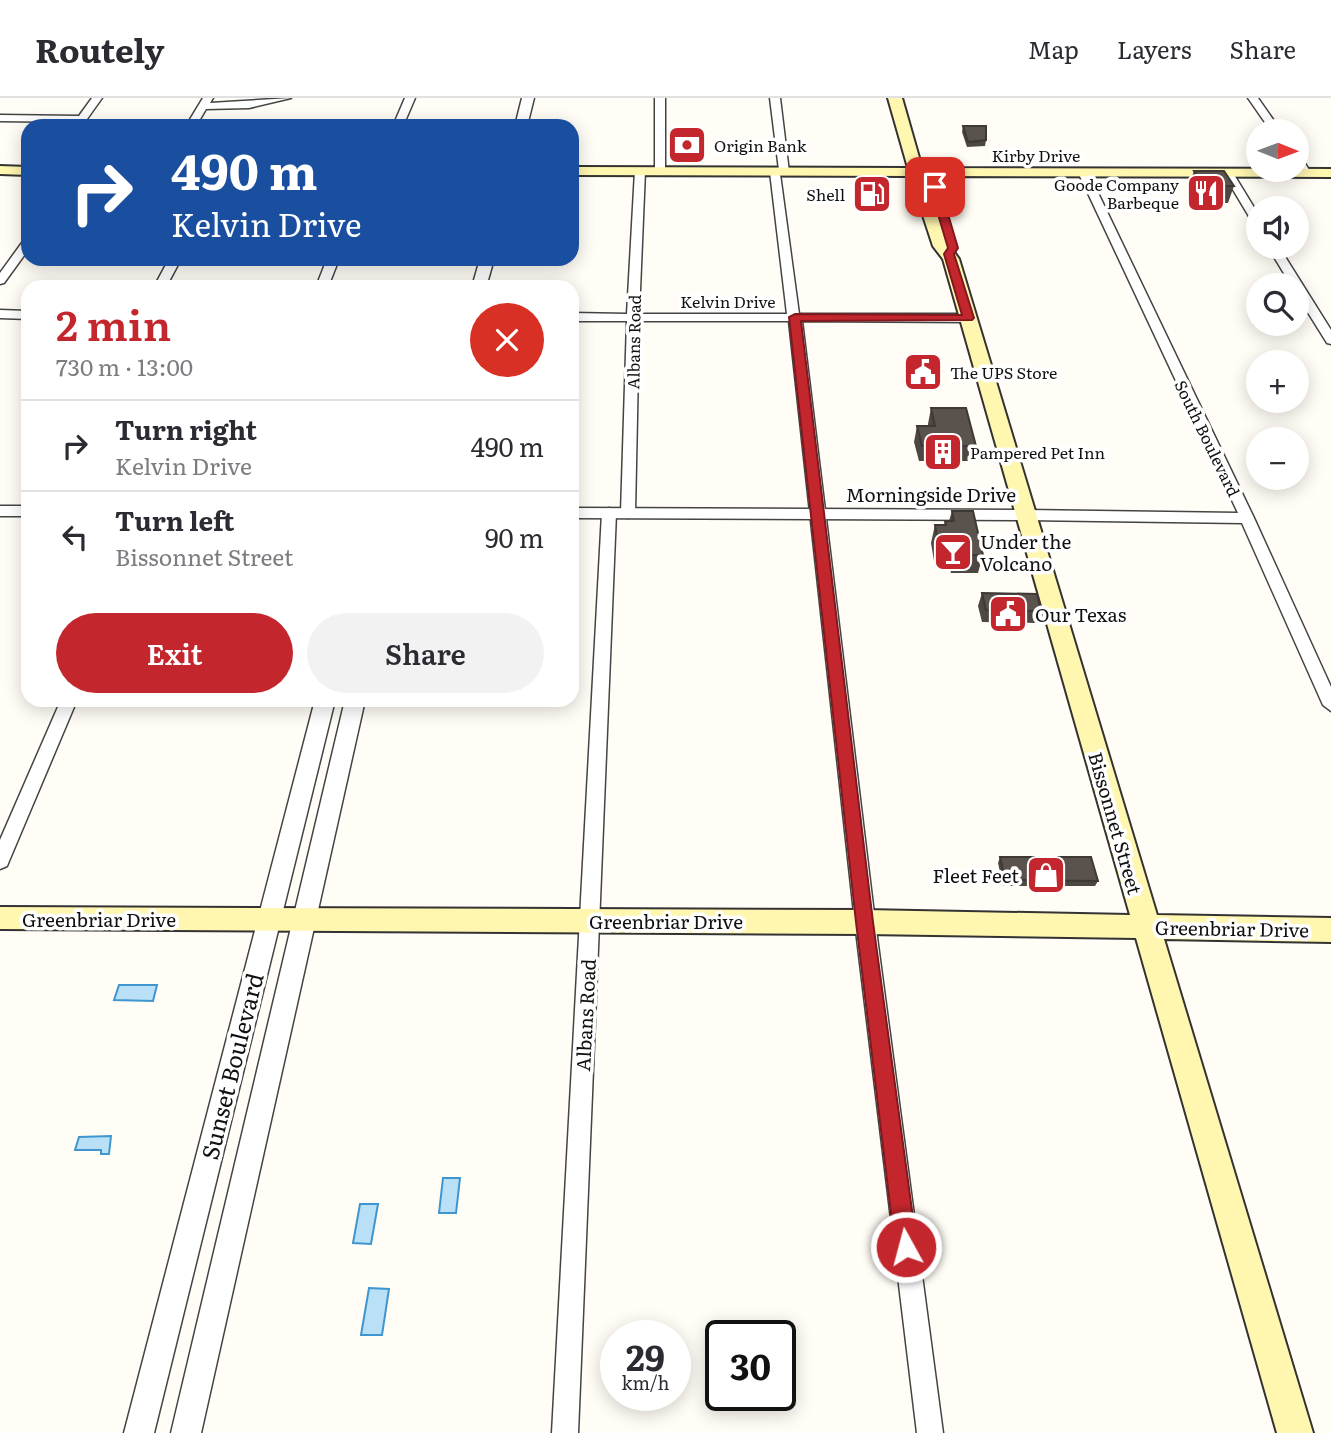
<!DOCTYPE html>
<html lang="en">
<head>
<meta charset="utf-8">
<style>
	:root { --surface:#fff; --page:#f2f2f3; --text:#2b2b33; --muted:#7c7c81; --line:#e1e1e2; --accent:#c4262e }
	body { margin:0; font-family:Literata,serif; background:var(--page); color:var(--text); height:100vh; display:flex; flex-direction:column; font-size:26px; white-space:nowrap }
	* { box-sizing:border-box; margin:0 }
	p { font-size:23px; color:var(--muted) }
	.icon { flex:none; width:38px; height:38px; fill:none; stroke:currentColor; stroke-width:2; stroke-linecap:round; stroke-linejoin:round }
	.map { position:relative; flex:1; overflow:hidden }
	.sheet { position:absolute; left:21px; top:182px; width:558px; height:427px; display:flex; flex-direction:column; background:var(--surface); border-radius:21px; box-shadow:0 4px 18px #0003 }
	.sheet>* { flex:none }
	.hud { position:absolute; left:21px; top:21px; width:558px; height:147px; border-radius:21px; box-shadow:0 4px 18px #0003; background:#1a4fa0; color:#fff; overflow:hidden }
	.needle { width:46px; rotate:91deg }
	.controls { position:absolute; left:1246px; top:21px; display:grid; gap:14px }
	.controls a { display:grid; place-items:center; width:63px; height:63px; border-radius:50%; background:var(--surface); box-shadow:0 4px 18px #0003; font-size:35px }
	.speed { position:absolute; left:600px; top:1222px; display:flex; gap:14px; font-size:35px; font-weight:700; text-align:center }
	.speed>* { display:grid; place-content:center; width:91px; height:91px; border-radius:50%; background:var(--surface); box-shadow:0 4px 18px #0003; line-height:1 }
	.speed small { font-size:18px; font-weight:400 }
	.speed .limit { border:4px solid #111; border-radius:10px; background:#fff; color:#111 }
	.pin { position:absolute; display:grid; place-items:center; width:60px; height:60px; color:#fff; margin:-30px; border-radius:14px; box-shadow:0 4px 10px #0006 }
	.me { position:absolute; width:77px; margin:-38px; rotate:353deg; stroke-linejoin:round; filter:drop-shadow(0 0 5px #0008) }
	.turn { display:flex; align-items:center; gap:24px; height:147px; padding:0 35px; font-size:32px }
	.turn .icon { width:91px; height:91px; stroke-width:2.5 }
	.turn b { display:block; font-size:49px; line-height:60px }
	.round { display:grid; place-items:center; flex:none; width:74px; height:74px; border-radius:37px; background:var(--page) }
	.head { display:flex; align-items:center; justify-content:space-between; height:119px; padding:0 35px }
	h1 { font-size:42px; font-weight:600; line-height:52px; color:var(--accent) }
	.primary-button { display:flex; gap:14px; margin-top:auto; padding:14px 35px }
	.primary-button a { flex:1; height:80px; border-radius:42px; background:var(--accent); color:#fff; font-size:28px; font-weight:600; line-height:80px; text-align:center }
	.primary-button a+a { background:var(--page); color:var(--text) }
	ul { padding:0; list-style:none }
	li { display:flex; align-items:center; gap:21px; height:91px; padding:0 35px; border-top:2px solid var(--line) }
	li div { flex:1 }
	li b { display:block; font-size:26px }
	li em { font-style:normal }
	header { display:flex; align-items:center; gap:42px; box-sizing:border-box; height:98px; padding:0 35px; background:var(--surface); border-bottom:2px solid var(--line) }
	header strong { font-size:33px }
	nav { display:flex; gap:38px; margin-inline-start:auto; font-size:24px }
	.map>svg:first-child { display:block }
	.water { fill:#b9e0f7; stroke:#3f96cf; stroke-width:2 }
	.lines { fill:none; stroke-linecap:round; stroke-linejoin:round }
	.minor-casing { stroke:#444; stroke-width:3 }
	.tertiary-casing { stroke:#444; stroke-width:3 }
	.secondary-casing { stroke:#333; stroke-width:4 }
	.minor { fill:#fff; fill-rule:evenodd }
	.tertiary { fill:#fff; fill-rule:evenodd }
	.secondary { fill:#fff6b0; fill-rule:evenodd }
	.wall { fill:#4d4742 }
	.building { fill:#5a524d; stroke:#3f3936; stroke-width:2 }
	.route { fill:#c4262e; stroke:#7f191e; stroke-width:2 }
	.labels { text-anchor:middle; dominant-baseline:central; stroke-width:7; stroke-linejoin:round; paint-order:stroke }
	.far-poi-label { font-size:16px; fill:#111; stroke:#fff; text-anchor:start }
	.far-street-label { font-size:16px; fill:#111; stroke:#fff }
	.street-label { font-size:19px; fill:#111; stroke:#fff }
	.poi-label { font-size:19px; fill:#111; stroke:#fff; text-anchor:start }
	.near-street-label { font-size:23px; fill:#111; stroke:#fff }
</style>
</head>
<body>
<header>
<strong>Routely</strong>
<nav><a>Map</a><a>Layers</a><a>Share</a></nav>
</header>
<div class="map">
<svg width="1331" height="1335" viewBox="0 0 1331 1335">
	<rect width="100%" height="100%" fill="#fffdf5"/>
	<path class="water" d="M119,887h38l-4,16 -39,-1z
		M111,1038l-2,18h-8v-4h-26l4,-13z
		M443,1080h17l-4,35h-17z
		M360,1106h18l-7,40 -18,-1z
		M369,1190l20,1 -7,46h-21z"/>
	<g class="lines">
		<g class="minor-casing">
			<path id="minor" d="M92,0h10l-20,28h-10l3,-4 -75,-1v-6l79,1z
				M203,0h10l-3,5 81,-5 -42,10 -43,1 -10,17h-10z
				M405,0h10l-12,28h-10z
				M655,0h10v73l-5,3 -5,-3z
				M770,0h10l9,74 -9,2 19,140h169l6,4 -6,4 -166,-1 73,601 68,511h-26l-62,-511 -66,-601h-150l-4,192 -7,5 -7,-5 6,-192h-55v-8l55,1 8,-143 5,-3 5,3 -6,143h148l-17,-142 9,-2z
				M1248,0h10l23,33h-10z
				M1297,58l4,1 10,16 -1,2 -9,-2 -4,-6z
				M1083,71l5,3 166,346 77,169v24l-8,-6 -81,-182 -216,-3 -7,-5 7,-5 212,3 -160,-341z
				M1224,73l9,2 25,41v12l-5,-3 -30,-50z
				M28,141v11l-24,33 -4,1v-11l24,-33z
				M1268,149h11l52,83v14l-4,-1 -30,-48v-10h-6z
				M169,161h12l-15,28h-12z
				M327,161h12l-11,28h-12z
				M0,212l28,1v8l-28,-1z
				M609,410l7,5 -38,920h-26l50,-920z
				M61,602h16l-68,161 -2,5 -7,3v-29z"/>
		</g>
		<g class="tertiary-casing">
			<path id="tertiary" d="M522,0h12l-7,28h-12z
				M480,161h14l-8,28h-14z
				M0,408h28v10h-28z
				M572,410l454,2 9,5 -9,5 -454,-2z
				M315,602h20l-181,733h-30z
				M345,602h20l-164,733h-30z"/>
		</g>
		<g class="secondary-casing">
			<path id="secondary" d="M888,0h14l20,70 409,1v8l-406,-1 24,69 10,14 198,656 174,3v24l-167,-3 149,494h-36l-141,-495 -271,-4 -865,-5v-22l865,3 265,5 -187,-656 -10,-13 -23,-70 -338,-1v-8l336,1z
				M0,68l28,1v8l-28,-1z"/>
		</g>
		<use href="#minor" class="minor"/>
		<use href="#tertiary" class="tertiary"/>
		<use href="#secondary" class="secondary"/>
	</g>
	<path class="wall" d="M963,28l23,14 -1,6 -18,1 -5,-15z
		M1194,73l40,15 -6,17h-30l-10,-16z
		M931,310l45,38 -4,15h-53l-5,-19 3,-16h11v-2z
		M952,413l31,44 -5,18h-27l-3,-12h-14l-3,-18 4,-18h9l1,-4h4z
		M982,495l59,18 -4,12 -55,-1 -4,-16z
		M1000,759l98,24 -3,5h-92l-5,-23z"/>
	<path class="building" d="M963,28h23v14l-18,2z
		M1194,73h30l10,15h-31z
		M931,310h35l10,38h-54l-5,-20h18z
		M952,413h21l10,44h-28l-3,-12h-14l-3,-18h11l-1,-4h9z
		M982,495l55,1 4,17 -55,-1z
		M1000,759h91l7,24 -93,-1z"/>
	<path class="route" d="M935,86l5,3 18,61 -4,6 20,64 -2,2 -171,1 72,601 44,325 -4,7 -7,3 -8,-3 -3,-7 -39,-325 -67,-605 6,-3 167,1 -18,-61 4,-6 -18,-61z"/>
	<defs>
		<g id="bank-square" transform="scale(2.0125)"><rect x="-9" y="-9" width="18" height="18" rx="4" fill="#c4262e" stroke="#fff"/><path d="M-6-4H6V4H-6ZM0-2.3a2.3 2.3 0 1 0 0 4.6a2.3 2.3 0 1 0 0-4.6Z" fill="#fff"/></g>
		<g id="restaurant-square" transform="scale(2.0125)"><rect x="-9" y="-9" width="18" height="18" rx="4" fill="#c4262e" stroke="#fff"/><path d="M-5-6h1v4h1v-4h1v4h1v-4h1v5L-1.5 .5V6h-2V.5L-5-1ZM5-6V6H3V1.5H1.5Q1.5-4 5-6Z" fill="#fff"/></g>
		<g id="fuel-square" transform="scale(2.0125)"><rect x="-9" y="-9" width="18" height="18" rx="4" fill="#c4262e" stroke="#fff"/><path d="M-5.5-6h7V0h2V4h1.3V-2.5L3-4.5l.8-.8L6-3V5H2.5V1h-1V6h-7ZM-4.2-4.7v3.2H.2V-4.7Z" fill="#fff"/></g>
		<g id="civic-square" transform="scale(2.0125)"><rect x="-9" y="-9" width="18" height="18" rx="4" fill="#c4262e" stroke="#fff"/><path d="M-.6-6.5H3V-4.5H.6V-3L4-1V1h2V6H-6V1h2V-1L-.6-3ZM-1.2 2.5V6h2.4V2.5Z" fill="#fff"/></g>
		<g id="building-square" transform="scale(2.0125)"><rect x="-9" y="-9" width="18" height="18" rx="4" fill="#c4262e" stroke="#fff"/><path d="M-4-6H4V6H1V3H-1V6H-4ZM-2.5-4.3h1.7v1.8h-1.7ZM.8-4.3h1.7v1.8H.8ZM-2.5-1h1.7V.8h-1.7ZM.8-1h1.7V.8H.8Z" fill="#fff"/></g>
		<g id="bar-square" transform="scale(2.0125)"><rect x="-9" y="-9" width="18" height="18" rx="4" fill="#c4262e" stroke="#fff"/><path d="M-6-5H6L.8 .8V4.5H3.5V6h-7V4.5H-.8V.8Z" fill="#fff"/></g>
		<g id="shop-square" transform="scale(2.0125)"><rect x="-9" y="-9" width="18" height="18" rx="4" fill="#c4262e" stroke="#fff"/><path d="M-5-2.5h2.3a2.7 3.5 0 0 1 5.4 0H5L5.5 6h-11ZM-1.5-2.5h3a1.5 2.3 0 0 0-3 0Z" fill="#fff"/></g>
	</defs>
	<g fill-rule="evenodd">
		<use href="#bank-square" x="687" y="47"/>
		<use href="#restaurant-square" x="1206" y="95"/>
		<use href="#fuel-square" x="872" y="96"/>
		<use href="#civic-square" x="923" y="274"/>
		<use href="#building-square" x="943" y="354"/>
		<use href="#bar-square" x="953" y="454"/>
		<use href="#civic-square" x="1008" y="516"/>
		<use href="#shop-square" x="1046" y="777"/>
	</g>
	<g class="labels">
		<g class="far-poi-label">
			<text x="714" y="47">Origin Bank</text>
			<text x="1179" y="86" text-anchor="end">Goode Company<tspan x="1179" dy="18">Barbeque</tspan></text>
			<text x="845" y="96" text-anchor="end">Shell</text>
			<text x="950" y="274">The UPS Store</text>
			<text x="970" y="354">Pampered Pet Inn</text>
		</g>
		<g class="far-street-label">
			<text x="1036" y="57">Kirby Drive</text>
			<text x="728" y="203">Kelvin Drive</text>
			<text transform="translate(633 244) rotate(-89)">Albans Road</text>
			<text transform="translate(1208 340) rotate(64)">South Boulevard</text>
		</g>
		<g class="street-label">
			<text x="931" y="396">Morningside Drive</text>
			<text transform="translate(1116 725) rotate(74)">Bissonnet Street</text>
			<text x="99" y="821">Greenbriar Drive</text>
			<text x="666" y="823">Greenbriar Drive</text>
			<text transform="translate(1232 830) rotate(1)">Greenbriar Drive</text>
			<text transform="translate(585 917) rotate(-87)">Albans Road</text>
		</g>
		<g class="poi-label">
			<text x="980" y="443">Under the<tspan x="980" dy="22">Volcano</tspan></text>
			<text x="1035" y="516">Our Texas</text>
			<text x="1019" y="777" text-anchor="end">Fleet Feet</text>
		</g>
		<g class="near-street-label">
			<text transform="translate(231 968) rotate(-76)">Sunset Boulevard</text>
		</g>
	</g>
</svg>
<div class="controls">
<a><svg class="needle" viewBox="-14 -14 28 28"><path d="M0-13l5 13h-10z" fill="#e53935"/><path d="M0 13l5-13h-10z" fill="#7c7c81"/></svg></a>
<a><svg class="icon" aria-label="sound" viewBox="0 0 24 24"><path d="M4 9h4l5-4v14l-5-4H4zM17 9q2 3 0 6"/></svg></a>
<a><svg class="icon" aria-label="search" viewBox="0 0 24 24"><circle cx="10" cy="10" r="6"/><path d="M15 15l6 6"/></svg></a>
<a>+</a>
<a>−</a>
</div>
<div class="speed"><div>29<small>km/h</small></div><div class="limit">30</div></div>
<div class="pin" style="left:935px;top:89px;background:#d93025"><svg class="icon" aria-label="arrive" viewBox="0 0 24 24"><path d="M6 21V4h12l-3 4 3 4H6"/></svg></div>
<svg class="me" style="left:906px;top:1149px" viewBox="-20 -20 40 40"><circle r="17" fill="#c4262e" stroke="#fff" stroke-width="3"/><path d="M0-11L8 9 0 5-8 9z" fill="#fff"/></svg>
<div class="hud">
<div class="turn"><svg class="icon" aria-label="right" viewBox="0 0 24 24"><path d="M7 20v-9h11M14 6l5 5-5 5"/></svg><div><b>490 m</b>Kelvin Drive</div></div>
</div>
<section class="sheet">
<div class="head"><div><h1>2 min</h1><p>730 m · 13:00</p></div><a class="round" style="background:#d93025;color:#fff"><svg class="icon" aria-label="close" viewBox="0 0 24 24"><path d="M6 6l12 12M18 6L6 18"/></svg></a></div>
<ul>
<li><svg class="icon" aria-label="right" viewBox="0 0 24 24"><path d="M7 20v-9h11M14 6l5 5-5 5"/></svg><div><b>Turn right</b><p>Kelvin Drive</p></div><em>490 m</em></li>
<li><svg class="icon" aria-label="left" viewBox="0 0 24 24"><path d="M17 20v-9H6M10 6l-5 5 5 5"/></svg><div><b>Turn left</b><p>Bissonnet Street</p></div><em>90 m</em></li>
</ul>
<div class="primary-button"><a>Exit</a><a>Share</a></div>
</section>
</div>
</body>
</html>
